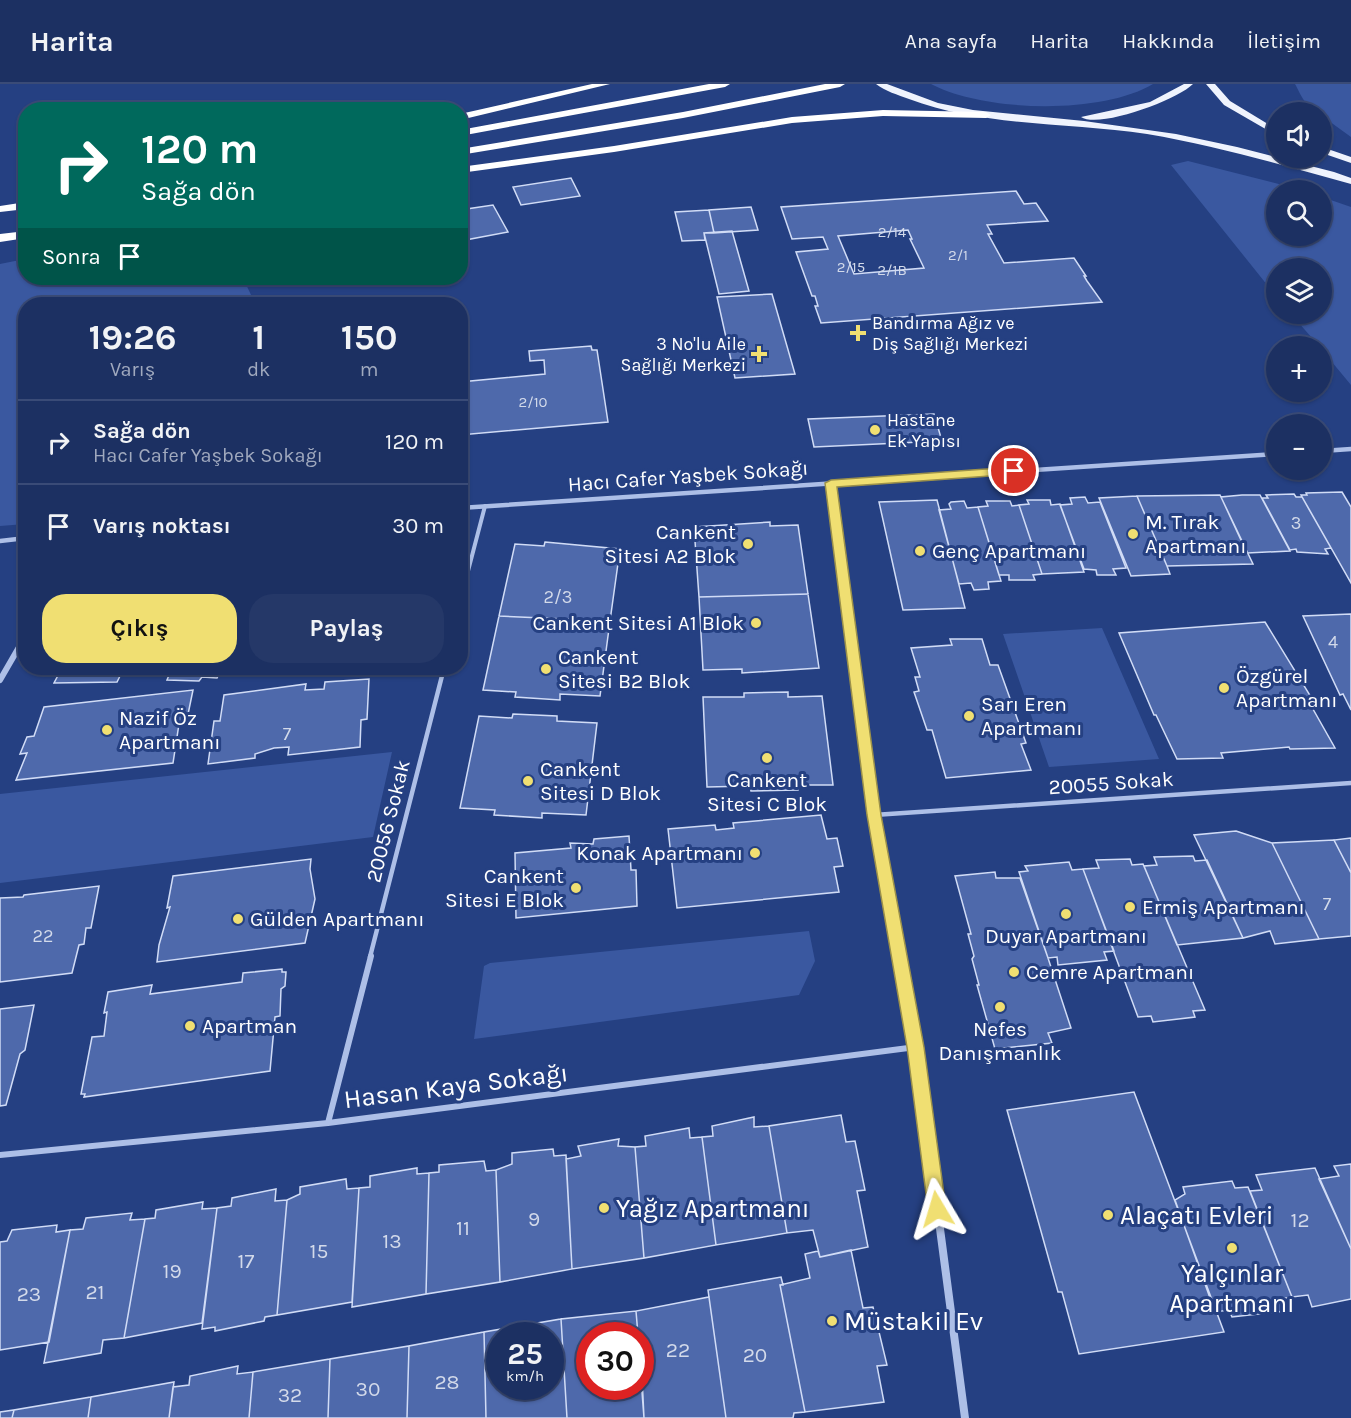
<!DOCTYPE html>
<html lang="tr">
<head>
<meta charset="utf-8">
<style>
	:root { --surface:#1c3062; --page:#253868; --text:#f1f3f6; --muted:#a0a9be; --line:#3a4b77; --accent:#f0df72 }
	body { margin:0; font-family:Karla,sans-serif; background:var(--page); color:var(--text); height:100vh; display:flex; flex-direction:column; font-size:22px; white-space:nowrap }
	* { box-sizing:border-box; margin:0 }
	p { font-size:20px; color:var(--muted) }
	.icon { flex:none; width:33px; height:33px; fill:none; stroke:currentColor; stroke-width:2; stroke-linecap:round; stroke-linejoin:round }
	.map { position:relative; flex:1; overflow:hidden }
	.panel { position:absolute; left:18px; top:213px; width:450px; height:378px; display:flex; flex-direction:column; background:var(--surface); border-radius:24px; box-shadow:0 2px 4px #0004,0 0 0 2px var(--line) }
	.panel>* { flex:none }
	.top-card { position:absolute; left:18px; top:18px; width:450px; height:183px; border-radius:24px; box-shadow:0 2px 4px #0004,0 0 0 2px var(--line); background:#00695c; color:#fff; overflow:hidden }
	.fabs { position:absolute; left:1266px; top:18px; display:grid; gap:12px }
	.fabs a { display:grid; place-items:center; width:66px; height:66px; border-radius:50%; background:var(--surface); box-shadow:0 2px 4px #0004,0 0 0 2px var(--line); font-size:30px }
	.speed { position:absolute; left:486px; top:1238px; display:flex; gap:12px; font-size:30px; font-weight:700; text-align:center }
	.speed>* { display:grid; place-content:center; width:78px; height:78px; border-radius:50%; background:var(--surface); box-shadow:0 2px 4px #0004,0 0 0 2px var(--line); line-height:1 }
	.speed small { font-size:15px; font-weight:400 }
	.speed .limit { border:9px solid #d22; background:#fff; color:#111 }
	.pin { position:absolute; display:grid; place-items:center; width:51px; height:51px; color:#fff; margin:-26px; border:3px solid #fff; border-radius:50%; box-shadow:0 2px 6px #0007 }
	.me { position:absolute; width:66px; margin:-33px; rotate:353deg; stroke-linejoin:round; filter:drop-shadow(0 0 4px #0008) }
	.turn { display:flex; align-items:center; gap:21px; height:126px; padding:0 24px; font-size:27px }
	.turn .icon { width:78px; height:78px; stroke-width:2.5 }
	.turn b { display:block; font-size:42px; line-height:51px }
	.then { display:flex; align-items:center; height:57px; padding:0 24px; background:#0003; gap:12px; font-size:22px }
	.eta { display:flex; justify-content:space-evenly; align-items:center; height:102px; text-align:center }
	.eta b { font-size:36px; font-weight:700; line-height:42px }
	.primary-button { display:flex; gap:12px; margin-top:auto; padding:12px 24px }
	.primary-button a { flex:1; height:69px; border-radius:24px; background:var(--accent); color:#111; font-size:24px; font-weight:700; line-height:69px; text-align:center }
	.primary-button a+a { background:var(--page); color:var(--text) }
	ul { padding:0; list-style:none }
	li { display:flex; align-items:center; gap:18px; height:84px; padding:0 24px; border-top:2px solid var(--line) }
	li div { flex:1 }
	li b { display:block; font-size:22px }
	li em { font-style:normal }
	header { display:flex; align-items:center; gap:36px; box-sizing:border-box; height:84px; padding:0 30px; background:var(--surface); border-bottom:2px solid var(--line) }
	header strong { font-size:28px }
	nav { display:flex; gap:33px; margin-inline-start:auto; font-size:21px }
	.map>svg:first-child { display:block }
	.green { fill:#3a58a0 }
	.building { fill:#4e69ab; stroke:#d1dcf6; stroke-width:1.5; fill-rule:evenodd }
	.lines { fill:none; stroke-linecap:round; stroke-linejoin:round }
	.lane-far2 { stroke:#adbfe7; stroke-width:4 }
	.lane-far1 { stroke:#adbfe7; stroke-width:4.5 }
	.lane { stroke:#adbfe7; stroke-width:6 }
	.street-far2 { stroke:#adbfe7; stroke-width:4.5 }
	.street-far1 { stroke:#adbfe7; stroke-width:6 }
	.street { stroke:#adbfe7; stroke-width:8 }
	.primary { fill:#eff3fd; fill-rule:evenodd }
	.highway { fill:#fff; fill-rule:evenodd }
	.route { fill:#f0df72; stroke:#9c914a; stroke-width:1.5 }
	.poi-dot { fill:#f0df72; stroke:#254082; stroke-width:2 }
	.labels { text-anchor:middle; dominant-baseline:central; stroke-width:6; stroke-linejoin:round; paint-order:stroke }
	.far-number-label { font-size:15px; fill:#d3daea }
	.far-poi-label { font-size:18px; fill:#fff; stroke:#254082; text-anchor:start }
	.number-label { font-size:18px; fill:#d3daea }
	.street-label { font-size:21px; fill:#fff; stroke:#254082 }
	.poi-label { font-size:21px; fill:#fff; stroke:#254082; text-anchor:start }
	.near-number-label { font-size:21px; fill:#d3daea }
	.near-street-label { font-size:26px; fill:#fff; stroke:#254082 }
	.near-poi-label { font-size:26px; fill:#fff; stroke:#254082; text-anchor:start }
</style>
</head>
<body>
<header>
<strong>Harita</strong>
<nav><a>Ana sayfa</a><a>Harita</a><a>Hakkında</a><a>İletişim</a></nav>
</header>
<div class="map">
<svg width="1351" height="1334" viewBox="0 0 1351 1334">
	<rect width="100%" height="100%" fill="#254082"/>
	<path class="green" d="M931,0h222c-52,31 -169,28 -222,0z
		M1295,0h56v53l-29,-21v-4c-15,-1 -21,-17 -27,-28z
		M1188,77l114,29h-26v46h46v-39l29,10v178l-29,-35v-4h-3l-28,-32h31v-46h-46v28l-105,-131z
		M25,175l1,19h217l9,19 -1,7h-225l-1,220 -25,2v-262z
		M1102,544l57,131 -110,8 -46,-133z
		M392,668l-19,85 -373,46v-89z
		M809,847l6,30 -16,34 -325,44 10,-73 6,-3z"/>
	<path class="building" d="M571,94l9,18 -59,9 -8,-18z
		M1016,107l8,13 12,-1 12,18 -61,4 5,9h-4l16,29 70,-5 12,18h-2l3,5 15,21 -281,21 -6,-17h3l-3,-10h-3l-16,-44 32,-3 -5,-12 -31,2 -11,-32zM908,146l4,9h-2l14,29 -70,6 -16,-38z
		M493,121l15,27 -48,9v-31z
		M751,123l7,23 -44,3 -5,-23z
		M709,126l5,23h-10l1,7 -23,1 -7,-29z
		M732,147l17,60 -30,3 -15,-61z
		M772,210l23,80 -60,4 -18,-81z
		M591,262l1,4h5l11,72 -148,13v-53l85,-8 -1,-14 -14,1 -1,-10z
		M934,330l8,27 -128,6 -6,-28z
		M1342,408l9,15v76l-50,-88h6l-1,-2z
		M1294,410l2,3h6l29,51 -6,1 3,5 -31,-2 -1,-3 -6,1 -28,-52h6l-2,-3z
		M1220,411l33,69 -86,2 -30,-70z
		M1242,411h18l30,56 -43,2 -26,-56z
		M1137,412l30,70 3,8 -39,2 -32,-78z
		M1085,413l3,6 12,-1 26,66 -13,1 3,6h-19l-1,-5 -12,-1 -24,-64 12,-1 -2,-6z
		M937,416l28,108 -62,2 -24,-108z
		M1027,416h23l1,5 9,-1 24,68 -42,2 -23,-69 10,-1z
		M964,417l3,7 11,-1 23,74 -13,1 1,7 -15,1 -3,-7 -12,1 -20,-74 12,-1 -2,-5 2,-2z
		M986,417h24l2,5 7,-1 23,69 -9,1 2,5h-26v-5h-10l-21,-68 10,-1z
		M770,438v4l28,-1 10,69 -109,3 -5,-70z
		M545,458l75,7 -10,72 -111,-5 16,-72 29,2z
		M808,510l11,74 -77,5v-4l-39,1 -4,-73z
		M1351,530v96l-8,-16 -3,1 -37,-79z
		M499,532l111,5 -10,75 -40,-2v6l-45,-3 1,-5 -33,-2z
		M1265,538l46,75 2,4 -4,1 26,46 -45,1 -1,-2 -68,6 2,5 -46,1 -21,-44h-2l-35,-82z
		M950,555h32l8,26h8l28,78 -5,1 10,26 -85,8 -14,-48h-5l-13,-38 5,-1 -4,-14h5l-9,-29 41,-3z
		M62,584h62l-7,14 -63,1z
		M172,584h50l-5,10 -15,-1 -3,4 -32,-1z
		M329,584h65l-67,7z
		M369,595l-2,40 -6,1 -1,27 -72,8 1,-8 -15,1 -19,6v4l-47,6 6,-43h6l4,-26 82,-11 -1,6 19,-1 1,-7z
		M193,606l-7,34h-7l-6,39 -157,17 11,-27 -7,1 7,-17 7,-1 10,-29z
		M788,608v5l34,-1 11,89h-35v5l-47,1 -1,-5 -43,1 -4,-90h41v-4z
		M513,630l44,2v5l40,2 -11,92 -44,-2v5l-48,-3 1,-5 -35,-2 19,-92 33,2z
		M821,731l6,24 10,-1 6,28 -9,1 5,25 -162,16 -9,-79 47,-4 1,5 18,-2 -1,-5z
		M1236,747l36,12 47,96 -44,5 -5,-13 -27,7 -49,-103z
		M629,752l2,34h5l1,36 -121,12 -1,-65 56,-5 -1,-5 23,1 1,-5z
		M1351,754v35l-17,-33z
		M1334,756l17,33v63l-32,3 -47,-96z
		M1193,772l2,5 12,-1 36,78 -66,7 -33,-79 13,-1 -3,-8z
		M311,775l-1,10 5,30 -10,44 -148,19 2,-17 11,-38 -3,1 6,-32z
		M1130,775l2,6 11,-1 62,146 -12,1 2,6 -42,5 -2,-6 -13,1 -55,-148 16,-1 -3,-8z
		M1069,778l3,8 11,-1 31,82 -10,1 3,8 -49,5 -1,-8 -9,1 -29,-86 9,-1 -3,-5z
		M995,788l1,6h24l28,80 23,70 -23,5 4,10 -57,6 -18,-64h2l-7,-26 2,-3 -6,-22h3l-16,-58z
		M99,802l-8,42h-5l-2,16 -5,1 -7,28 -72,9v-84l23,-1 1,-2z
		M282,885v3h4l-1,14 -4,3 -1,27 -5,1 -5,54 -186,26 1,-3h-4l11,-57 12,-1 3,-24 -3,1 4,-21 44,-7 -2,9 92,-12 1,-9z
		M34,921l-9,45 -5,4 -14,51 -6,1v-97z
		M1134,1008l90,240 -145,22 -17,-62h-4l-51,-182z
		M841,1031l5,27 9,-1 10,49 -8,1 11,56 -48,10 -7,-27 -26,3 -18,-107z
		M754,1033v10l15,-1 18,107 -71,12 -14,-108 11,-1 -1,-10z
		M689,1044l1,10 12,-1 14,108 -72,13 -9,-111 11,-1 -1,-10z
		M619,1055l-1,7 17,1 9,111 -72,11 -6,-110 15,-3 -3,-10z
		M553,1065l1,7 12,-1 6,114 -72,13 -4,-112 16,-6v-11z
		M484,1077l2,10 10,-1 4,112 -74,12 3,-121 10,-1v-7z
		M1351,1080v85l-32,-70 20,-3 -5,-10z
		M417,1084v6l12,-1 -3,121 -74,13 7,-119 11,-1v-11z
		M1315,1084l36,81v50l-39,8 -4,-12 -16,2 -42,-106 12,-1 -6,-15z
		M346,1095l1,10 12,-1 -7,114 -75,13 10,-115 13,-6v-7z
		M1232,1097l3,7 13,-1 44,110 -12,2 5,12 -53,6 -3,-7 -14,2 -40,-112 10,-6 -2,-7z
		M276,1105l-1,12 12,-1 -10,115 -12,2 -1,4 -49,10v-4l-13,2 15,-121 14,-2 1,-8z
		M203,1118l-1,7 15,-1 -15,115 -78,15 21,-119 10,-1 1,-8z
		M132,1129l-2,7 15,-1 -21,119 -21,2 -2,13 -57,10 26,-133 13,-1 3,-11z
		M57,1141l-1,7 14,-2 -21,112 -49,8v-108l7,-1 5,-11z
		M851,1166l12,58 10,-1 14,58 -10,1 7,36 -79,10 -25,-127 30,-7 -5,-24 13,-3 2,6z
		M781,1193l2,8h-3l25,127 -11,1 -1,5h-67l-18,-128z
		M709,1213l17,121h-82l-4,-83h-2l-2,-24z
		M636,1227l2,24h-48v51h50v-20l4,52h-77l-6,-99z
		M561,1235l6,99h-81l-2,-86zM500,1251h50v51h-50z
		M484,1248l2,86h-79l2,-72z
		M409,1262l-2,72h-79l2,-59z
		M330,1275l-2,59h-79l4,-46z
		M238,1282l-1,8 16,-2 -4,46h-80l4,-31 16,-2 1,-9z
		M174,1298l-5,36h-81l3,-21z
		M91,1313l-3,21h-76l2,-8z
		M14,1326l-2,8h-12v-6z"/>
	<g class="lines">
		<path class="lane-far2" d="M462,510l23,-88"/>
		<path class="lane-far1" d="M460,517l2,-8
			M874,731l477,-32
			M370,873l74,-289"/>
		<path class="lane" d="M328,1039l43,-167
			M0,1071l328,-32 588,-76"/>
		<path class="street-far2" d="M1322,367l29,-2
			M831,399l14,111
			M460,424l816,-54
			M0,457l26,-3"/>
		<path class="street-far1" d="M845,509l29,222 26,142
			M0,596l26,-45"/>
		<path class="street" d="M899,872l17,91 49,371"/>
		<path class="primary" d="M876,0h11l51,19 35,7 111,11 92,13 61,13 97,25 17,6v6c-68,-19 -134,-38 -204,-50 -78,-12 -164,-7 -238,-35 -11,-4 -24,-8 -33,-15z
			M1184,0h9c-16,16 -94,45 -112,33l69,-15z
			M1206,0h9l15,17 46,28v6l-52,-30z
			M1322,63l29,10v6l-29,-10z"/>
		<path class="highway" d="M592,0h18l-150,36v-6z
			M709,0h21l-5,3 -265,49v-6z
			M825,0h20l-5,3 -157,31 -223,37v-6l223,-37z
			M883,26l103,2 5,3 -5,3 -103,-2 -91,7 -178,29 -154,21v-6l154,-21 178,-29z
			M26,118v7l-26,3v-6z
			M26,147v7l-26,4v-8z"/>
	</g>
	<path class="route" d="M1014,383l5,4 -1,3 -181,13 44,328 43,232 22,162 -3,6 -6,3 -6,-3 -3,-6 -21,-162 -40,-232 -42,-332 6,-3z"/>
	<g class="poi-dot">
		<path d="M855 240h6v6h6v6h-6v6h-6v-6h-6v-6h6z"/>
		<path d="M756 261h6v6h6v6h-6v6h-6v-6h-6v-6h6z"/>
		<circle cx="875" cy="346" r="6"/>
		<circle cx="1133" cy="450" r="6"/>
		<circle cx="748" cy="460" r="6"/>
		<circle cx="920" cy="467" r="6"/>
		<circle cx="756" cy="539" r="6"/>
		<circle cx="546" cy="585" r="6"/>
		<circle cx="1224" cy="604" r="6"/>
		<circle cx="969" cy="632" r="6"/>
		<circle cx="107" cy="646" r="6"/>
		<circle cx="767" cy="674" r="6"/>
		<circle cx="528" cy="697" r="6"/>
		<circle cx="755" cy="769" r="6"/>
		<circle cx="576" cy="804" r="6"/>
		<circle cx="1130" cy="823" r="6"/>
		<circle cx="1066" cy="830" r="6"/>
		<circle cx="238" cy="835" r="6"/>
		<circle cx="1014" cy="888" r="6"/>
		<circle cx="1000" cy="923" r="6"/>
		<circle cx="190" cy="942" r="6"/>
		<circle cx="604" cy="1124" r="6"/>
		<circle cx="1108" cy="1131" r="6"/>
		<circle cx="1232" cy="1164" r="6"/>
		<circle cx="832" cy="1237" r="6"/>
	</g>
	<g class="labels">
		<g class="far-number-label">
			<text x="892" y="148">2/14</text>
			<text x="958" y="171">2/1</text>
			<text x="851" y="183">2/15</text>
			<text x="892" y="186">2/1B</text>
			<text x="533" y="318">2/10</text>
		</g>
		<g class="far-poi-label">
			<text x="872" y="239">Bandırma Ağız ve<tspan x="872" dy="21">Diş Sağlığı Merkezi</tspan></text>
			<text x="746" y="260" text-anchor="end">3 No'lu Aile<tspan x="746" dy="21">Sağlığı Merkezi</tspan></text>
			<text x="887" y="336">Hastane<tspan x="887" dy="21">Ek Yapısı</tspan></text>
		</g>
		<g class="number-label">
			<text x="1296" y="439">3</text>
			<text x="558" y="513">2/3</text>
			<text x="1333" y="558">4</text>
			<text x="287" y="650">7</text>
			<text x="1327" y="820">7</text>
			<text x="43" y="852">22</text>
		</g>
		<g class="street-label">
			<text transform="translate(688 392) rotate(-4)">Hacı Cafer Yaşbek Sokağı</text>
			<text transform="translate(1111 699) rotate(-4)">20055 Sokak</text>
			<text transform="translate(388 737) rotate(-76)">20056 Sokak</text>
		</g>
		<g class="poi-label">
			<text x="1145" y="438">M. Tırak<tspan x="1145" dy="24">Apartmanı</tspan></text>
			<text x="736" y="448" text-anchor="end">Cankent<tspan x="736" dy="24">Sitesi A2 Blok</tspan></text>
			<text x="932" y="467">Genç Apartmanı</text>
			<text x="744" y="539" text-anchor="end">Cankent Sitesi A1 Blok</text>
			<text x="558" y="573">Cankent<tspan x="558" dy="24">Sitesi B2 Blok</tspan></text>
			<text x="1236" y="592">Özgürel<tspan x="1236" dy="24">Apartmanı</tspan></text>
			<text x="981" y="620">Sarı Eren<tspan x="981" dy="24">Apartmanı</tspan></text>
			<text x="119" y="634">Nazif Öz<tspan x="119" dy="24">Apartmanı</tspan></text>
			<text x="540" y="685">Cankent<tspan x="540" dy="24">Sitesi D Blok</tspan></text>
			<text x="767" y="696" text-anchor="middle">Cankent<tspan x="767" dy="24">Sitesi C Blok</tspan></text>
			<text x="743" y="769" text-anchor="end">Konak Apartmanı</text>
			<text x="564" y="792" text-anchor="end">Cankent<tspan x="564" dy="24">Sitesi E Blok</tspan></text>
			<text x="1142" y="823">Ermiş Apartmanı</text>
			<text x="250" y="835">Gülden Apartmanı</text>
			<text x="1066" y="852" text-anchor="middle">Duyar Apartmanı</text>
			<text x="1026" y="888">Cemre Apartmanı</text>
			<text x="202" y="942">Apartman</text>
			<text x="1000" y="945" text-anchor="middle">Nefes<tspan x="1000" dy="24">Danışmanlık</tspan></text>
		</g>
		<g class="near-number-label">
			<text x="534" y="1135">9</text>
			<text x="1300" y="1136">12</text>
			<text x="463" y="1144">11</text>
			<text x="392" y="1157">13</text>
			<text x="319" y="1167">15</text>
			<text x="246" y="1177">17</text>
			<text x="172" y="1187">19</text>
			<text x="95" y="1208">21</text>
			<text x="29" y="1210">23</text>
			<text x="678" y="1266">22</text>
			<text x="755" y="1271">20</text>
			<text x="447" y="1298">28</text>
			<text x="368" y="1305">30</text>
			<text x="290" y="1311">32</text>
		</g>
		<g class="near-street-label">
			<text transform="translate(456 1002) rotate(-7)">Hasan Kaya Sokağı</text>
		</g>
		<g class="near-poi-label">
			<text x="616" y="1124">Yağız Apartmanı</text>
			<text x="1120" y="1131">Alaçatı Evleri</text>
			<text x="1232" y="1189" text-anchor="middle">Yalçınlar<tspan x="1232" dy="30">Apartmanı</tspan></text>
			<text x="844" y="1237">Müstakil Ev</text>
		</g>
	</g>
</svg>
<div class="fabs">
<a><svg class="icon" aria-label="sound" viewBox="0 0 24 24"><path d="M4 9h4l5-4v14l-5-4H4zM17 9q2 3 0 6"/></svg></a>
<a><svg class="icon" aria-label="search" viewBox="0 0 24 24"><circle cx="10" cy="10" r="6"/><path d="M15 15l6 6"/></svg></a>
<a><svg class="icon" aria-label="layers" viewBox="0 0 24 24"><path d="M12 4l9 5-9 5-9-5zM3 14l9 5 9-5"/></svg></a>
<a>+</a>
<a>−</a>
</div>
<div class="speed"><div>25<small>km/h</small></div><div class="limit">30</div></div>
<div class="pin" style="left:1014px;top:387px;background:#d93025"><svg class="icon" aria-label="arrive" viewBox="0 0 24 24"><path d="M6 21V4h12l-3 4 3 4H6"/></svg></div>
<svg class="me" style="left:937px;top:1125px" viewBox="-20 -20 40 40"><path d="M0-17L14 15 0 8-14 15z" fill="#f0df72" stroke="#fff" stroke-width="4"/></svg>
<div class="top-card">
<div class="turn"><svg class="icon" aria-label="right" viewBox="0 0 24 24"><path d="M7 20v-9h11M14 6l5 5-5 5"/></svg><div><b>120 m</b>Sağa dön</div></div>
<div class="then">Sonra<svg class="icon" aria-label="arrive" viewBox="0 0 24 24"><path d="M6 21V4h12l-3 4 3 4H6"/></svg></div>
</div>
<section class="panel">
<div class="eta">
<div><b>19:26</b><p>Varış</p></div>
<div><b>1</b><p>dk</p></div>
<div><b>150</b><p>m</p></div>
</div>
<ul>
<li><svg class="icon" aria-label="right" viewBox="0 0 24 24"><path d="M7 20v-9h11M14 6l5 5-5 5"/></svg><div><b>Sağa dön</b><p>Hacı Cafer Yaşbek Sokağı</p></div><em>120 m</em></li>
<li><svg class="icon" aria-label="arrive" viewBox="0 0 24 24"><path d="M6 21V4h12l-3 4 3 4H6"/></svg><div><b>Varış noktası</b></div><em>30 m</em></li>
</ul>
<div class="primary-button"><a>Çıkış</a><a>Paylaş</a></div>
</section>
</div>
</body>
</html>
